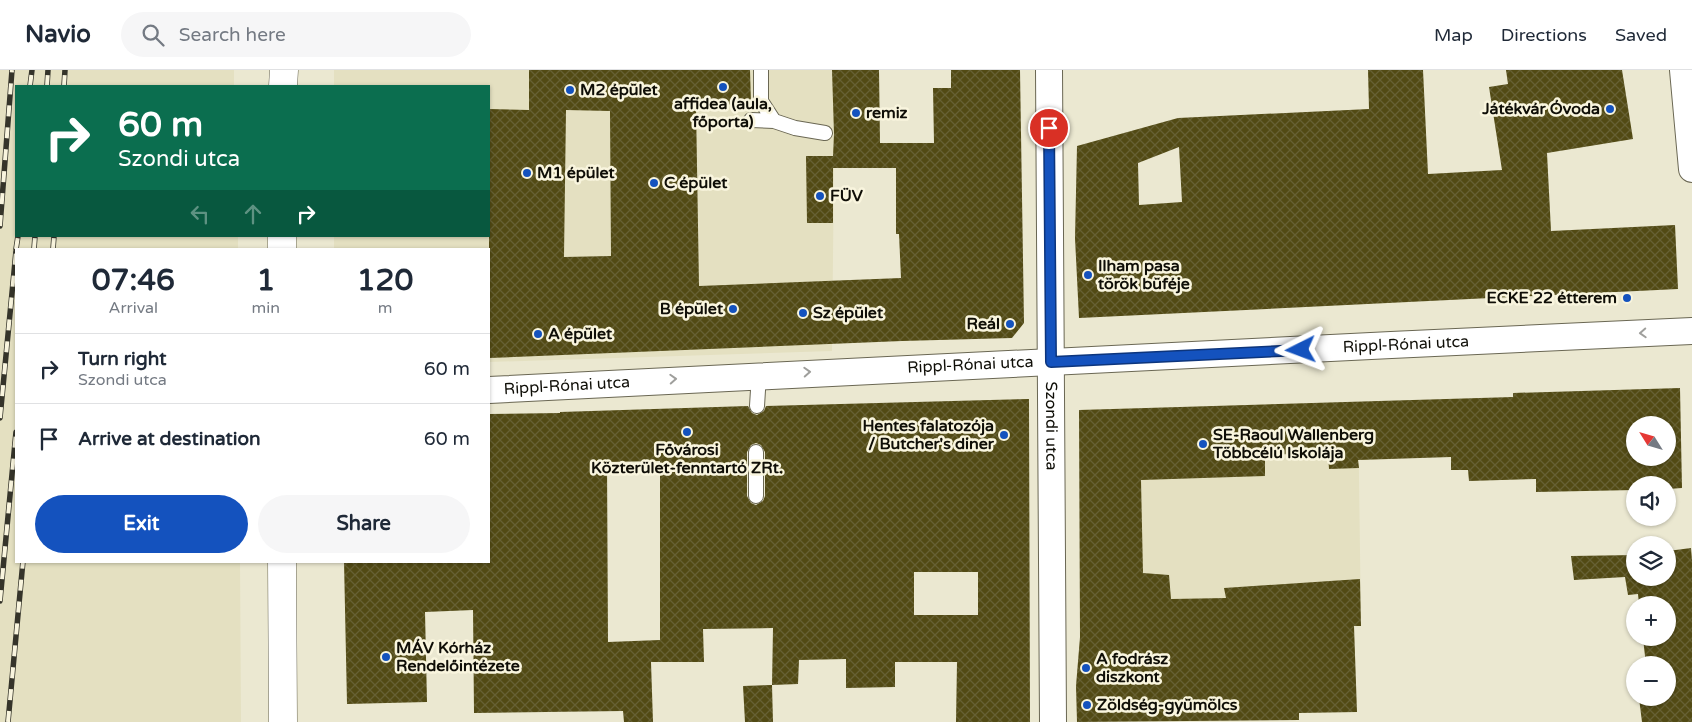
<!DOCTYPE html>
<html lang="en">
<head>
<meta charset="utf-8">
<style>
	:root { --surface:#fff; --page:#f6f6f7; --text:#1f2937; --muted:#747a83; --line:#e0e1e3; --accent:#1452be }
	body { margin:0; font-family:"Varela Round",sans-serif; background:var(--page); color:var(--text); height:100vh; display:flex; flex-direction:column; font-size:19px; white-space:nowrap }
	* { box-sizing:border-box; margin:0 }
	p { font-size:16px; color:var(--muted) }
	.icon { flex:none; width:28px; height:28px; fill:none; stroke:currentColor; stroke-width:2; stroke-linecap:round; stroke-linejoin:round }
	.map { position:relative; flex:1; overflow:hidden }
	.sheet { position:absolute; left:15px; top:178px; width:475px; height:315px; display:flex; flex-direction:column; background:var(--surface); border-radius:0px; box-shadow:0 1px 4px #0004 }
	.sheet>* { flex:none }
	.guide { position:absolute; left:15px; top:15px; width:475px; height:152px; border-radius:0px; box-shadow:0 1px 4px #0004; background:#0b6e4f; color:#fff; overflow:hidden }
	.needle { width:32px; rotate:307deg }
	.controls { position:absolute; left:1626px; top:346px; display:grid; gap:10px }
	.controls a { display:grid; place-items:center; width:50px; height:50px; border-radius:50%; background:var(--surface); box-shadow:0 1px 4px #0004; font-size:25px }
	.pin { position:absolute; display:grid; place-items:center; width:42px; height:42px; color:#fff; margin:-21px; border:2px solid #fff; border-radius:50%; box-shadow:0 1px 5px #0007 }
	.me { position:absolute; width:55px; margin:-28px; rotate:267deg; stroke-linejoin:round; filter:drop-shadow(0 0 4px #0008) }
	.turn { display:flex; align-items:center; gap:18px; height:105px; padding:0 20px; font-size:22px }
	.turn .icon { width:65px; height:65px; stroke-width:2.5 }
	.turn b { display:block; font-size:35px; line-height:42px }
	.lanes { display:flex; align-items:center; height:48px; padding:0 20px; background:#0003; justify-content:center; gap:25px; direction:ltr }
	.lanes .off { opacity:.35 }
	.eta { display:flex; justify-content:space-evenly; align-items:center; height:85px; text-align:center }
	.eta b { font-size:30px; font-weight:800; line-height:35px }
	.action { display:flex; gap:10px; margin-top:auto; padding:10px 20px }
	.action a { flex:1; height:58px; border-radius:30px; background:var(--accent); color:#fff; font-size:20px; font-weight:800; line-height:58px; text-align:center }
	.action a+a { background:var(--page); color:var(--text) }
	ul { padding:0; list-style:none }
	li { display:flex; align-items:center; gap:15px; height:70px; padding:0 20px; border-top:1px solid var(--line) }
	li div { flex:1 }
	li b { display:block; font-size:19px }
	li em { font-style:normal }
	header { display:flex; align-items:center; gap:30px; box-sizing:border-box; height:70px; padding:0 25px; background:var(--surface); border-bottom:1px solid var(--line) }
	header strong { font-size:24px }
	nav { display:flex; gap:28px; margin-inline-start:auto; font-size:18px }
	.search { width:350px; height:45px; background:var(--page); display:flex; align-items:center; gap:12px; box-sizing:border-box; padding:0 18px; border-radius:28px; color:var(--muted); font-size:19px }
	.map>svg:first-child { display:block }
	.built { fill:#e4e0c1 }
	.building { fill:url(#building-cross-hatch); fill-rule:evenodd }
	.lines { fill:none; stroke-linecap:round; stroke-linejoin:round }
	.lane-casing { stroke:#6a6753; stroke-width:16 }
	.street-casing { stroke:#6a6753; stroke-width:28 }
	.secondary-casing { stroke:#6a6753; stroke-width:29 }
	.lane { stroke:#fff; stroke-width:14 }
	.street { stroke:#fff; stroke-width:26 }
	.secondary { stroke:#fff; stroke-width:28 }
	.rail-casing { stroke:#35342a; stroke-width:5.5 }
	.rail { stroke:#f9f5de; stroke-width:4; stroke-dasharray:11; stroke-linecap:butt }
	.oneway { stroke:#9f9f9c }
	.route-casing { stroke:#0d357c; stroke-width:12 }
	.route { stroke:#1452be; stroke-width:9 }
	.poi-dot { fill:#1452be; stroke:#f9f5de; stroke-width:2 }
	.labels { text-anchor:middle; dominant-baseline:central; stroke-width:5; stroke-linejoin:round; paint-order:stroke }
	.poi-label { font-size:16px; font-weight:bold; fill:#0f0e07; stroke:#f9f5de; text-anchor:start }
	.street-label { font-size:16px; fill:#0f0e07; stroke:#f9f5de }
</style>
</head>
<body>
<header>
<strong>Navio</strong>
<div class="search"><svg class="icon" aria-label="search" viewBox="0 0 24 24"><circle cx="10" cy="10" r="6"/><path d="M15 15l6 6"/></svg>Search here</div>
<nav><a>Map</a><a>Directions</a><a>Saved</a></nav>
</header>
<div class="map">
<svg width="1692" height="652" viewBox="0 0 1692 652">
	<defs>
		<pattern id="building-cross-hatch" width="8" height="8" patternUnits="userSpaceOnUse" patternTransform="scale(1.25)"><rect width="8" height="8" fill="#524a14"/><path d="M0 0l8 8M0 8l8-8" fill="none" stroke="#666034"/></pattern>
	</defs>
	<rect width="100%" height="100%" fill="#ebe8d1"/>
	<path class="built" d="M0,0h234v16h-218v150h222v13h-222v312h224l1,161h-241z
		M334,0h501l-3,281 -343,11v-113h-155v-13h155v-150h-155z
		M1358,332l3,224 -249,10 -33,-226z"/>
	<path class="building" d="M529,0h221l1,34 -55,1 3,181 202,-8 -2,-44h-3v-66h-63v-6v61h-26l-1,-67h27l1,-22 -2,-64h47l1,73h54l-1,-55h18v-18h69l4,253 -12,15 -110,3 -413,17v-249l40,1zM566,40l44,1 1,145 -47,1z
		M1368,0h55l5,104 74,-4 -13,-83 19,-3 -2,-14h116l11,69 -86,14 4,78 124,-6 3,64 -599,29 -4,-80 2,-92 101,-28 191,-9zM1179,77l3,55 -43,3 -1,-42z
		M1680,318l2,100 -14,1v-4h-33v5l-99,2v-13l-67,2 -1,-11h-17v-13l-93,3 1,8 -30,1 -1,-16 -63,2v21l-124,4 2,93 26,2 2,24 55,-1 -2,-10 136,-9 1,47h-7l3,86 -58,1v7l-222,2 -1,-36 4,-49 -1,-227 434,-13v-4zM1635,355h33v33h-33z
		M1029,329l1,323h-74l1,-60h-62v25l-49,1v-29l-47,1 -1,24 -26,1 1,-57 -70,1 1,33h-53l2,60h-29l-1,-11 -149,2 -1,-103 -48,2 2,90 -80,2 -3,-143h145v-147l71,-1v-1l188,-6 4,7 5,2 7,-4 2,-5zM756,373l5,2 4,7v44l-2,5 -7,4 -5,-2 -4,-7v-44l4,-7zM660,391v179l-52,2 -1,-180zM914,502h64v43h-64z
		M1691,478l1,12v162h-50l-3,-24h29v-33h-22l-3,-27h25v-33h-29l-1,-11 -10,1 -3,-18 -51,3 -3,-24 64,-1v23h33v-27z
		M772,615l1,37h-28l-2,-36z"/>
	<g class="lines">
		<g class="lane-casing">
			<path id="lane" d="M761,0v31l13,20
				M751,50l23,1 21,7 30,5
				M757,336l2,-32
				M756,426v-44"/>
		</g>
		<g class="street-casing">
			<g id="street">
				<path id="s1" d="M1049,0l4,652"/>
				<path d="M1683,0l9,99"/>
				<path id="s2" d="M489,320c401,-23 802,-40 1203,-59"/>
			</g>
		</g>
		<g class="secondary-casing">
			<path id="secondary" d="M283,16l1,-16
				M282,179v-13
				M282,491l1,161"/>
		</g>
		<use href="#lane" class="lane"/>
		<use href="#street" class="street"/>
		<use href="#secondary" class="secondary"/>
		<g class="rail-casing">
			<path id="rail" d="M30,16l2,-16
				M47,16l1,-16
				M64,16l1,-16
				M0,156l12,-156
				M16,179l2,-13
				M34,179l1,-13
				M53,179l1,-13
				M0,348l16,-167
				M0,531l16,-169
				M8,652l15,-161"/>
		</g>
		<use href="#rail" class="rail"/>
	</g>
	<defs><path id="oneway-chevron" d="M-2-3.5L2.5 0L-2 3.5" fill="none" stroke-width="1.6" stroke-linecap="round" stroke-linejoin="round" transform="scale(1.25)"/></defs>
	<g class="oneway">
		<use href="#oneway-chevron" transform="translate(1643 263) rotate(177)"/>
		<use href="#oneway-chevron" transform="translate(807 302) rotate(-3)"/>
		<use href="#oneway-chevron" transform="translate(673 309) rotate(-3)"/>
	</g>
	<g class="lines">
		<g class="route-casing">
			<path id="route" d="M1049,58l2,234 250,-12"/>
		</g>
		<use href="#route" class="route"/>
	</g>
	<g class="poi-dot">
		<circle cx="723" cy="17" r="5"/>
		<circle cx="570" cy="20" r="5"/>
		<circle cx="1610" cy="39" r="5"/>
		<circle cx="856" cy="43" r="5"/>
		<circle cx="527" cy="103" r="5"/>
		<circle cx="654" cy="113" r="5"/>
		<circle cx="820" cy="126" r="5"/>
		<circle cx="1088" cy="205" r="5"/>
		<circle cx="1627" cy="228" r="5"/>
		<circle cx="733" cy="239" r="5"/>
		<circle cx="803" cy="243" r="5"/>
		<circle cx="1010" cy="254" r="5"/>
		<circle cx="538" cy="264" r="5"/>
		<circle cx="687" cy="362" r="5"/>
		<circle cx="1004" cy="365" r="5"/>
		<circle cx="1203" cy="374" r="5"/>
		<circle cx="386" cy="587" r="5"/>
		<circle cx="1086" cy="598" r="5"/>
		<circle cx="1087" cy="635" r="5"/>
	</g>
	<g class="labels">
		<g class="poi-label">
			<text x="580" y="20">M2 épület</text>
			<text x="723" y="34" text-anchor="middle">affidea (aula,<tspan x="723" dy="18">főporta)</tspan></text>
			<text x="1600" y="39" text-anchor="end">Játékvár Óvoda</text>
			<text x="866" y="43">remiz</text>
			<text x="537" y="103">M1 épület</text>
			<text x="664" y="113">C épület</text>
			<text x="830" y="126">FÜV</text>
			<text x="1098" y="196">Ilham pasa<tspan x="1098" dy="18">török büféje</tspan></text>
			<text x="1617" y="228" text-anchor="end">ECKE 22 étterem</text>
			<text x="723" y="239" text-anchor="end">B épület</text>
			<text x="813" y="243">Sz épület</text>
			<text x="1000" y="254" text-anchor="end">Reál</text>
			<text x="548" y="264">A épület</text>
			<text x="994" y="356" text-anchor="end">Hentes falatozója<tspan x="994" dy="18">/ Butcher's diner</tspan></text>
			<text x="1213" y="365">SE-Raoul Wallenberg<tspan x="1213" dy="18">Többcélú Iskolája</tspan></text>
			<text x="687" y="380" text-anchor="middle">Fővárosi<tspan x="687" dy="18">Közterület-fenntartó ZRt.</tspan></text>
			<text x="396" y="578">MÁV Kórház<tspan x="396" dy="18">Rendelőintézete</tspan></text>
			<text x="1096" y="589">A fodrász<tspan x="1096" dy="18">diszkont</tspan></text>
			<text x="1097" y="635">Zöldség-gyümölcs</text>
		</g>
		<g class="street-label">
			<text stroke="none"><textPath href="#s2" startOffset="918">Rippl-Rónai utca</textPath></text>
			<text stroke="none"><textPath href="#s2" startOffset="482">Rippl-Rónai utca</textPath></text>
			<text stroke="none"><textPath href="#s2" startOffset="78">Rippl-Rónai utca</textPath></text>
			<text stroke="none"><textPath href="#s1" startOffset="356">Szondi utca</textPath></text>
		</g>
	</g>
</svg>
<div class="controls">
<a><svg class="needle" viewBox="-14 -14 28 28"><path d="M0-13l5 13h-10z" fill="#e53935"/><path d="M0 13l5-13h-10z" fill="#747a83"/></svg></a>
<a><svg class="icon" aria-label="sound" viewBox="0 0 24 24"><path d="M4 9h4l5-4v14l-5-4H4zM17 9q2 3 0 6"/></svg></a>
<a><svg class="icon" aria-label="layers" viewBox="0 0 24 24"><path d="M12 4l9 5-9 5-9-5zM3 14l9 5 9-5"/></svg></a>
<a>+</a>
<a>−</a>
</div>
<div class="pin" style="left:1049px;top:58px;background:#d93025"><svg class="icon" aria-label="arrive" viewBox="0 0 24 24"><path d="M6 21V4h12l-3 4 3 4H6"/></svg></div>
<svg class="me" style="left:1301px;top:280px" viewBox="-20 -20 40 40"><path d="M0-17L14 15 0 8-14 15z" fill="#1452be" stroke="#fff" stroke-width="4"/></svg>
<div class="guide">
<div class="turn"><svg class="icon" aria-label="right" viewBox="0 0 24 24"><path d="M7 20v-9h11M14 6l5 5-5 5"/></svg><div><b>60 m</b>Szondi utca</div></div>
<div class="lanes"><svg class="icon off" aria-label="left" viewBox="0 0 24 24"><path d="M17 20v-9H6M10 6l-5 5 5 5"/></svg><svg class="icon off" aria-label="ahead" viewBox="0 0 24 24"><path d="M12 20V5M6 11l6-6 6 6"/></svg><svg class="icon" aria-label="right" viewBox="0 0 24 24"><path d="M7 20v-9h11M14 6l5 5-5 5"/></svg></div>
</div>
<section class="sheet">
<div class="eta">
<div><b>07:46</b><p>Arrival</p></div>
<div><b>1</b><p>min</p></div>
<div><b>120</b><p>m</p></div>
</div>
<ul>
<li><svg class="icon" aria-label="right" viewBox="0 0 24 24"><path d="M7 20v-9h11M14 6l5 5-5 5"/></svg><div><b>Turn right</b><p>Szondi utca</p></div><em>60 m</em></li>
<li><svg class="icon" aria-label="arrive" viewBox="0 0 24 24"><path d="M6 21V4h12l-3 4 3 4H6"/></svg><div><b>Arrive at destination</b></div><em>60 m</em></li>
</ul>
<div class="action"><a>Exit</a><a>Share</a></div>
</section>
</div>
</body>
</html>
